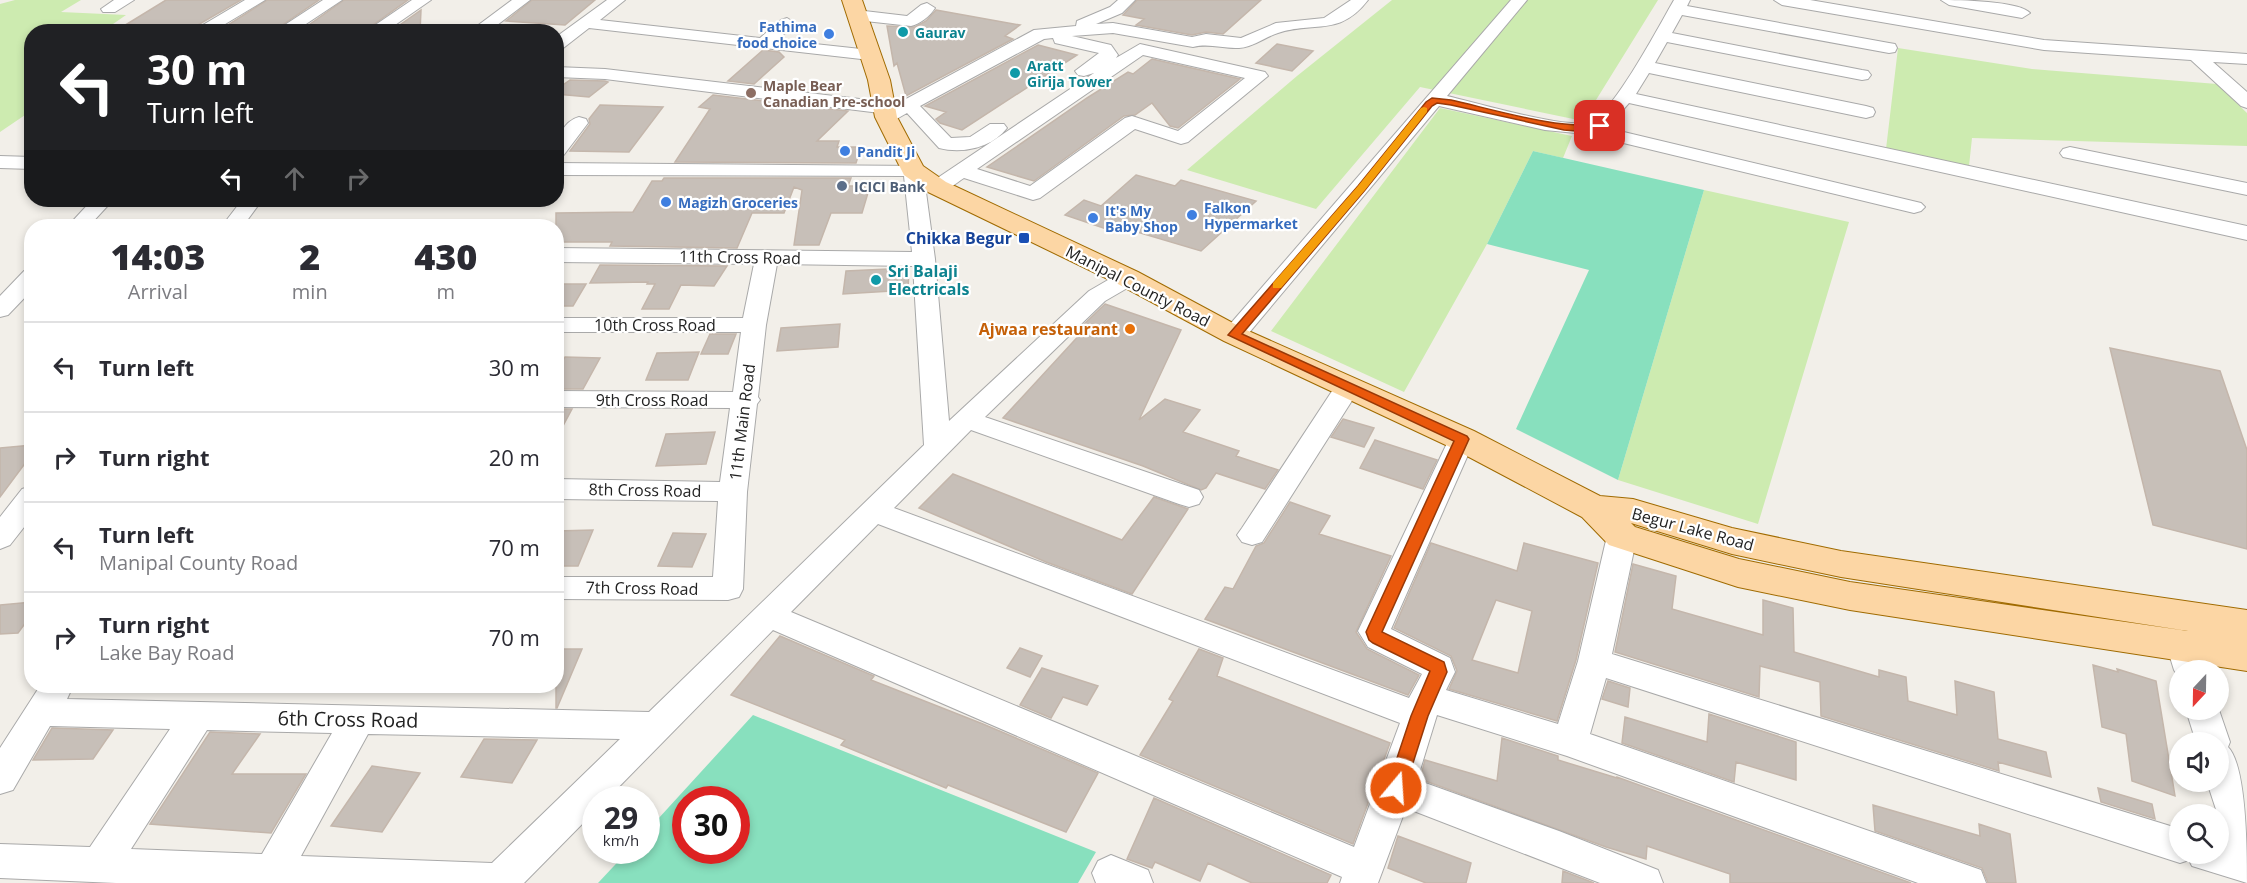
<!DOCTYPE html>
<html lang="en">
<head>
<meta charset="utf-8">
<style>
	:root { --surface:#fff; --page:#f2f2f3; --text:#2b2b33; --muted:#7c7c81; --line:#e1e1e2 }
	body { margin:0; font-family:"Open Sans",sans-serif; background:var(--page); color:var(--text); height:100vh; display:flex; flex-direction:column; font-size:22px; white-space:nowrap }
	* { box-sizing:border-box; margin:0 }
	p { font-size:20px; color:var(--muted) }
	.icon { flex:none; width:33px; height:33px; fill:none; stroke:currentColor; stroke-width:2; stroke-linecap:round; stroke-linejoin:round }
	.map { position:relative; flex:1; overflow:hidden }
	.drawer { position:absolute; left:24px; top:219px; width:540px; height:474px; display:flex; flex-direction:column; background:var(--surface); border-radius:24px; box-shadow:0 3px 9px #0003 }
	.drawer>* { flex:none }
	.guide { position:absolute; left:24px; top:24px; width:540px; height:183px; border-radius:24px; box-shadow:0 3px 9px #0003; background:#202124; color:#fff; overflow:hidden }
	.needle { width:39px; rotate:202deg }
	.buttons { position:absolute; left:2169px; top:660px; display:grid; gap:12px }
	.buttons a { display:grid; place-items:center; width:60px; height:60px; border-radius:50%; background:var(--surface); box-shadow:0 3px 9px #0003; font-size:30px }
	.speed { position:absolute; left:582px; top:786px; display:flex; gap:12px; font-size:30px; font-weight:700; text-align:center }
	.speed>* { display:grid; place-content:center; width:78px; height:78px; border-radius:50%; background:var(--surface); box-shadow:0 3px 9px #0003; line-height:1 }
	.speed small { font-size:15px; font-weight:400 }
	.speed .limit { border:9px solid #d22; background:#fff; color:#111 }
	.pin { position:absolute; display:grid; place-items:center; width:51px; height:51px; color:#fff; margin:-26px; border-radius:12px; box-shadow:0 3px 9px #0006 }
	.me { position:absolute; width:66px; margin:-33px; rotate:18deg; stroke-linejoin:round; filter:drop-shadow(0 0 4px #0008) }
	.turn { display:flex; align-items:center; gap:21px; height:126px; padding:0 24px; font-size:27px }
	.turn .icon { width:78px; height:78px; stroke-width:2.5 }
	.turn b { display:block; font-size:42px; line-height:51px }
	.lanes { display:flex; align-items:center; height:57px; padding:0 24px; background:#0003; justify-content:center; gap:30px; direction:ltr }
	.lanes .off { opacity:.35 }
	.eta { display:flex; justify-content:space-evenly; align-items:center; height:102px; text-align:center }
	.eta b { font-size:36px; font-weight:800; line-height:42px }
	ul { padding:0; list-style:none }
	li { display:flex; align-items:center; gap:18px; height:90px; padding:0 24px; border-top:2px solid var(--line) }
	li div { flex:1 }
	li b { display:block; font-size:22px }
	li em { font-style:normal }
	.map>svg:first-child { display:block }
	.grass { fill:#cdebb0 }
	.pitch { fill:#88e0be; fill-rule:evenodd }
	.building { fill:#c7bfb8; stroke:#c4b6ab; stroke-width:1.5; fill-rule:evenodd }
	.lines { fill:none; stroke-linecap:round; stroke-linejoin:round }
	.minor-casing { stroke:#a9a9a9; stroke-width:2 }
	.major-casing { stroke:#a06b00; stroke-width:2 }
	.minor { fill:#fff; fill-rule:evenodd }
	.major { fill:#fcd6a4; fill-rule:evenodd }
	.route { fill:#ea580c; stroke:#983908; stroke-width:1.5 }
	.slow { fill:#f59e0b }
	.culture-dot { fill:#0f9aa8; stroke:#fff; stroke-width:2 }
	.shop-dot { fill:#3f7fe0; stroke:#fff; stroke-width:2 }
	.education-dot { fill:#8d6e63; stroke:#fff; stroke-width:2 }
	.service-dot { fill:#5c6f8a; stroke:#fff; stroke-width:2 }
	.transit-dot { fill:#1a4fb4; stroke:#fff; stroke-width:2 }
	.food-dot { fill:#e8710a; stroke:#fff; stroke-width:2 }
	.labels { text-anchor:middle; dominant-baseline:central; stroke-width:4.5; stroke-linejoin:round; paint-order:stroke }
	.far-shop-label { font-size:14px; font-weight:bold; fill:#366cbe; stroke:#fff; text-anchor:start }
	.far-culture-label { font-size:14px; font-weight:bold; fill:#0d838f; stroke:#fff; text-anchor:start }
	.far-education-label { font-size:14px; font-weight:bold; fill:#785e54; stroke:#fff; text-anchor:start }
	.far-service-label { font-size:14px; font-weight:bold; fill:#4e5e75; stroke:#fff; text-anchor:start }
	.transit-label { font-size:16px; font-weight:bold; fill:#164399; stroke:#fff; text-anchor:end }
	.street-label { font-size:16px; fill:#222; stroke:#fff }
	.culture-label { font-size:16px; font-weight:bold; fill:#0d838f; stroke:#fff; text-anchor:start }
	.food-label { font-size:16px; font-weight:bold; fill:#c56008; stroke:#fff; text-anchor:end }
	.near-street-label { font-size:20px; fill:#222; stroke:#fff }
</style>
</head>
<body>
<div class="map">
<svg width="2247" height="883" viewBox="0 0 2247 883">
	<rect width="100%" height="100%" fill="#f2efe9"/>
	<path class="grass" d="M15,0h66l-20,12 65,3 -23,16 -71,1 -1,79 -31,21v-128z
		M1392,0h266l-75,121 -163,-34 -104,122 -129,-39 110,-94z
		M1898,48l134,21 185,15 30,29v33l-275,-8 -3,28 -83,-17z
		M1440,108l132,28 -9,22 -30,-7 -46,93 -83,148 -133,-61z
		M1704,190l145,32 -91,302 -140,-44z"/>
	<path class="pitch" d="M1533,151l171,39 -86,290 -102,-51 73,-159 -102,-26z
		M753,715l343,137 -18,31h-480l30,-32 18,-1 1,-19zM686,800h50v50h-50z"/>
	<path class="building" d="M166,0h75l-50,29 -64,-5z
		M267,0h52l-47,32h-55z
		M344,0h64l-45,32h-64z
		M532,0h63l-30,25 -59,-4z
		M1137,0h124l-38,34 -17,-2 -14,3 -56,-10 8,-6 -21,-4z
		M421,10l-1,22h-30z
		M936,10l84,15 -15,11 8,3 -107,57 -9,-33 -3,3 -7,-40 28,1 11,-6z
		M1277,44l36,7 -21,20 -36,-8z
		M1038,45l39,10 -115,75 -22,-7 -4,-4 10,-7 -21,-6z
		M763,50l16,2 5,5 -30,27 -26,-3z
		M1152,59l88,20 -62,49 -8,-2 -18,-23 -17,12 -11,1 -90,65 -47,-14 100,-69 41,-26 5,2z
		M570,80l35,1 3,1 -19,15 -33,-3v-4z
		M713,95l135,16 -31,30h22l-2,6h24l-5,16 -181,-1 35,-53 -11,-2z
		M600,105l63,2 -34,45 -59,-1 20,-27 -1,-5z
		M1136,175l39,11 6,-6 75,21 -55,50 -84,-25 -5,5 -47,-16 19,-15 17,6z
		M664,178h187l-3,8h22l-8,27h-31l-12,32h-25l8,-55 -8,-3 -10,26h-32l-15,35 -127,-2 2,-4h-56v-29l77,-1 19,-31h10z
		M600,265l127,1 -13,20 -33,-1 -12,24h-27l13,-25h-8l1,-2 -58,1z
		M909,268l-1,22 -65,4 3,-23z
		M556,284h30l-13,22h-17z
		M1105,304l76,26 -42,90 26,-21 35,11 -17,22 56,19 -3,5 42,14 -13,19 -49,-16 -10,15 -5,2 -58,-24 -140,-48 81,-88 -5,-1z
		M840,324l-2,23 -61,4 4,-23z
		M710,334h26l-8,20h-27z
		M2110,348l110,23 27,79v99l-94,-24z
		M699,352l-11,28h-42l11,-27z
		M565,357l35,1 -17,31h-27v-18z
		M556,409h16l-16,30z
		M1343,419l31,9 -10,19 -33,-10z
		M715,432l-9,32 -50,2 10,-32z
		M1375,440l62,20 -14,29 -63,-21z
		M32,445v9l-32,43v-49z
		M953,474l169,66 32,-43 34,12 -56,85 -86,-32 -127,-54z
		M1290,502l40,14 -11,18 72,22 -35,76 11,17 52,26 -11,20 -203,-76 20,-32 8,2 23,-43 8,-3z
		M593,530l-15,36h-22v-35z
		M673,533l33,1 -14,33 -34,-1z
		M1431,543l86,28 7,-28 74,20 -22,97 -19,61 -108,-32 8,-18 -6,-15 -57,-28zM1496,600l36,11 -14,62 -46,-13z
		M1633,564l43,12 -4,33 91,26v-35l30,8 1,44 85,25v-7l27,7 2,24 49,14 -2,-34 39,11 4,47 48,13 5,25 -53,-15 1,9 -178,-55 -1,-34 -60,-16 -1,31 -144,-45z
		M32,602v12l-14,19 -18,1v-29z
		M780,636l94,40 -3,4 112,44 115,49 -32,59 -118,-47 -2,3 -105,-43 4,-5 -114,-45z
		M1020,648l22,8 -12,21 -23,-9z
		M556,649h26l-25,59h-1z
		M1199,649l24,9 -6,18 173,67 -37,101 -213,-89 33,-54 -4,-2z
		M2093,665l25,7 -1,-3 39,12 19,115 -43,-15 -6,-47 -24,-7z
		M1042,668l56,18 -11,19 -24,-8 -12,21 -31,-13z
		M1608,681l22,7 -2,19 -26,-8z
		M1709,714l87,28v38l-60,-18 -2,20 -112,-39 3,-26 82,25z
		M52,728l61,2 -20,29 -60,1z
		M210,732l50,2 -28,40h74l-35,59 -121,-9z
		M1502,738l56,18v4l59,18v-1l294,106h-181v-9l-83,-28 -1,13 -40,-12 -186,-68 5,-19 72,21z
		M484,739l53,1 -25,43 -51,-6z
		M372,766l48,7 -38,59 -51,-6z
		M2098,788l54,16 3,15 -54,-17z
		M1154,798l177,77 -4,8h-75l-44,-20 -8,18 -45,-19 -3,6 -25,-9z
		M1873,805l107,31 -1,-12 31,10 6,49h-28l-6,-15 -107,-37z
		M1398,836l73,27 -5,20h-40l-38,-15z
		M1563,871l31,12h-32z"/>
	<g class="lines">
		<g class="minor-casing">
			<path id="minor" d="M114,0h20l-19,12h-12l-2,-3z
				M245,0h20l-53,32h-21z
				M323,0h19l-48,32h-20z
				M412,0h19l-46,32h-20z
				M512,0h18l-42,32h-19z
				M607,0h18l-25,20 160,18 21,-18 6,-2 8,5 -17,17 92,10 6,1 3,4 -3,4 -6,1 -281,-32 -27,21 -6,1v-13z
				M1118,0h17l-13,13 -26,11 17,-1 79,14 14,-3 35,4 35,-15 48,-5 27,-18h17c-28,37 -54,21 -90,33 -13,4 -24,14 -39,15 -16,1 -29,-5 -46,-1l-80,-14 -41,3 39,9 7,10 -2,3 24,-14 125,28 3,4 -80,66 -7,2 -46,-15 -95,69 -7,2 -69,-22c-11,7 -20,17 -34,13l-3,-4 3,-4 164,-110 -10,3 -6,-1 -3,-4 24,-18 -44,-10 -2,-5 -9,1 -124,67 31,32 19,-1 20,-13h14l3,4c-15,20 -45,26 -68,20l-32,-35 -14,8h-14l-2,-4 3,-4 -275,-34 -49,-2v-10l49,2 280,33 8,4 141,-76 42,-4 1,-5 33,-14zM1143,55l102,23 -67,53 -46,-15 -7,2 -95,68 -53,-17z
				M1511,0h16l-80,96c27,6 121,34 143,26 23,-8 70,-98 84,-122h16l-3,6 202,37 6,1 2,4 -2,4 -6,1 -207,-38 -10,18 190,37 6,1 3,4 -3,4 -6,1 -195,-38 -12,21 211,43 7,2 2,4 -2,4 -7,2 -217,-45 -13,21 611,132v14l-618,-137 -22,25 314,75 4,4 -4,4 -7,2 -328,-79 -41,-4 -106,-24 -196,234 -9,2 -9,-2 -3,-5 3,-5z
				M1774,0h36l234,40 203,14v10l-34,-2 34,30v16l-6,-2 -50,-46 -147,-10 -262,-45z
				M1941,0c17,0 79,1 89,13l-8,5 -73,-13z
				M927,3l8,5c-5,8 -15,16 -24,18l-55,-6 -8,-5 8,-5 51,6 14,-11z
				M579,117l7,2 2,4 -25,33 -7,2c0,-16 5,-36 23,-41z
				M2070,147l177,36v12l-184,-38 -3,-4 3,-4z
				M0,156l32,1v12l-32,-1z
				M556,163l364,3 3,4 12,89 14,162 140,-130 31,-18 8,-2 8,2 3,5 -3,5 -31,18 -120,116 214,73 4,7 -4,7 -10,3 -10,-3 -208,-74 -77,78 515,190 13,-24 -54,-27 -10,-16 91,-192 3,-6 10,-3 10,3 3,6 -84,190 59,29 5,14 -9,18 112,34 20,-63 29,-125 5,-7 10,-4 10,4 5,7 -25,118 568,175v25h38v-13l9,2 -20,-61h11v-40h-22l-10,-32h32v-3l12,35 -2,5c19,19 19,106 19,136l-55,-17 -3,-6 -9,3 -574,-185 -16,56 377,131 14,5 5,13h-68l-351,-127 -130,-41 -20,65 142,51 99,39 5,13h-63l-194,-75 -28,75h-38l2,-6 -569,-247 -167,170h-10v10l-72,73h-408l-116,-5v-34l90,3 80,-118 -120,-3 -37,64 -13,4v-46l40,-62h33l-6,13 582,13 275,-267 -11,-179 -136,-2 -11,61 -8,72 2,3 -3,4 -10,88 -4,97 -4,8 -11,3 -172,-1v-22h157l5,-76 -162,-2v-20l164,3 10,-74 -174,-1v-16l177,1 8,-60h-185v-14h187l11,-54 -198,-2v-14l356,4 -8,-76 -348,-1zM878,524l522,199 -46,124 -563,-235zM207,730l125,3 -70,121 -131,-5zM368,734l252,5 -128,124 -191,-7z
				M92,200h21l-24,26h-21z
				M242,200h20l-19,26h-21z
				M32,269v21l-24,25 -8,2v-21l24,-25z
				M1347,380l9,2 4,6 -98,154 -10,3 -10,-3 -5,-7 5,-7 96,-146z
				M32,486v31l-22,28 -10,4v-32l22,-28z
				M2182,631l11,4 13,35h-26v10l-6,-10 -8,-26 5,-9z
				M1111,855l37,15 5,13h-57l-4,-10 6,-12z"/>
		</g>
		<g class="major-casing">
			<path id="major" d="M842,0h20l28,80 7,37 26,49 23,16 192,90 106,57 230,102 126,65 33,3 99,29 109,23 406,59v61l-397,-61 -112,-23 -129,-42 -27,-28 -132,-70 -226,-106 -106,-57 -190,-92 -24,-17 -29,-58 -7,-37zM1631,523l101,31 109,23 347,54 -338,-49 -111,-23 -104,-32z"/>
		</g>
		<use href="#minor" class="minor"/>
		<use href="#major" class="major"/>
	</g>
	<path class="route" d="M1432,98l19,2c37,8 115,32 149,23l5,3 -17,6 -24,-2 -113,-25 -14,-2 -5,3 -67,84 -123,144 225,102 2,3 -87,193 62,30 3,10 -19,44 -23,72 -3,6 -6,2 -6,-2 -3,-6 24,-72 19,-45 -57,-28 -4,-3 -3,-8 88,-191 -226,-106 130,-149 68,-84z"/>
	<path class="slow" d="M1424,107l3,1v4l-62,78 -84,98h-8v-5l85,-97 63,-78z"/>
	<g class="culture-dot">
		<circle cx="903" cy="32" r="6"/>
		<circle cx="1015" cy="73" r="6"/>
		<circle cx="876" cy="280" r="6"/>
	</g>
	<g class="shop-dot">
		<circle cx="829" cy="34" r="6"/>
		<circle cx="845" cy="151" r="6"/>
		<circle cx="666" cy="202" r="6"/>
		<circle cx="1192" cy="215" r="6"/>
		<circle cx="1093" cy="218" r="6"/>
	</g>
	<circle class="education-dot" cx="751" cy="93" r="6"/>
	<circle class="service-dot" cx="842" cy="186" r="6"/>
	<rect class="transit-dot" x="1018" y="232" width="12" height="12" rx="3"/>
	<circle class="food-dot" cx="1130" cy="329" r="6"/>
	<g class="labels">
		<g class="far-shop-label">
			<text x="817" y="26" text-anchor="end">Fathima<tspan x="817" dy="16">food choice</tspan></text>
			<text x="857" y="151">Pandit Ji</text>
			<text x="678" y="202">Magizh Groceries</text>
			<text x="1204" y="207">Falkon<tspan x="1204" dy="16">Hypermarket</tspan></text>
			<text x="1105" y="210">It's My<tspan x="1105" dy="16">Baby Shop</tspan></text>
		</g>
		<g class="far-culture-label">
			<text x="915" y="32">Gaurav</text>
			<text x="1027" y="65">Aratt<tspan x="1027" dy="16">Girija Tower</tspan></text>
		</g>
		<g class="far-education-label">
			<text x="763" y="85">Maple Bear<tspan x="763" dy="16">Canadian Pre-school</tspan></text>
		</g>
		<g class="far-service-label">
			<text x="854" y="186">ICICI Bank</text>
		</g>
		<g class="transit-label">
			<text x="1012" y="238">Chikka Begur</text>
		</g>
		<g class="street-label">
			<text transform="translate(740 257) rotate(1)">11th Cross Road</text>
			<text transform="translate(1138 286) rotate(27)">Manipal County Road</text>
			<text x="655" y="325">10th Cross Road</text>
			<text x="652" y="400">9th Cross Road</text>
			<text transform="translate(742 422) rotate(-83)">11th Main Road</text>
			<text transform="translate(645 490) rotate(1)">8th Cross Road</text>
			<text transform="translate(1693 529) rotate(15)">Begur Lake Road</text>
			<text transform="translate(642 588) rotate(1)">7th Cross Road</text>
		</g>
		<g class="culture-label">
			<text x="888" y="271">Sri Balaji<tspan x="888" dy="18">Electricals</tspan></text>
		</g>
		<g class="food-label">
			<text x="1118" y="329">Ajwaa restaurant</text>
		</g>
		<g class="near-street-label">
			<text transform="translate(348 719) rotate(1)">6th Cross Road</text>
		</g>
	</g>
</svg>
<div class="buttons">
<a><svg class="needle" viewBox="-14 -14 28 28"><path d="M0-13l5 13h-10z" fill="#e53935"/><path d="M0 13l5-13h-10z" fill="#7c7c81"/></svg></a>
<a><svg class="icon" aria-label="sound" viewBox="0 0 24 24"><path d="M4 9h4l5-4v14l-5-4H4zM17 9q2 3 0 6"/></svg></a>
<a><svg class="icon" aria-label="search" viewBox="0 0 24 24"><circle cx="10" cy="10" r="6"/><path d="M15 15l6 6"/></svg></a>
</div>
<div class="speed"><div>29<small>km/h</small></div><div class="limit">30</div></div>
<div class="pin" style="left:1600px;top:126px;background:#d93025"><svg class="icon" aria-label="arrive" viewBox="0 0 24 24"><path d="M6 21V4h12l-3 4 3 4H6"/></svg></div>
<svg class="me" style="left:1396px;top:788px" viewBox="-20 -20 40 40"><circle r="17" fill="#ea580c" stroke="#fff" stroke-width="3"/><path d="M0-11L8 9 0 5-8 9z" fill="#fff"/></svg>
<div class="guide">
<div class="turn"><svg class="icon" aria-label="left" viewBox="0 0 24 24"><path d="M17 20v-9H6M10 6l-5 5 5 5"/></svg><div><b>30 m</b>Turn left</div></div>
<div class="lanes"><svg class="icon" aria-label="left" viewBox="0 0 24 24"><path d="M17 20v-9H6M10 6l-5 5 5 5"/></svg><svg class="icon off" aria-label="ahead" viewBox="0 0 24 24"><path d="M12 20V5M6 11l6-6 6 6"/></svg><svg class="icon off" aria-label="right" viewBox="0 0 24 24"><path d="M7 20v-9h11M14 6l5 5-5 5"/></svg></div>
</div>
<section class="drawer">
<div class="eta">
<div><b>14:03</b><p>Arrival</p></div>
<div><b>2</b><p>min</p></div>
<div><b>430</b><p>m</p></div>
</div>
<ul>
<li><svg class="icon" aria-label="left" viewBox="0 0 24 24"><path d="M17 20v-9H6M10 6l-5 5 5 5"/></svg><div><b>Turn left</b></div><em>30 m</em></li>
<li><svg class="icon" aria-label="right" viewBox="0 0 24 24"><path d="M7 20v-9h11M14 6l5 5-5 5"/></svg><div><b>Turn right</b></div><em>20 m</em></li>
<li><svg class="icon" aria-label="left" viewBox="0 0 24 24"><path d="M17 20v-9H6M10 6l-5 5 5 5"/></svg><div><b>Turn left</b><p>Manipal County Road</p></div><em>70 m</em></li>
<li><svg class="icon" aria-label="right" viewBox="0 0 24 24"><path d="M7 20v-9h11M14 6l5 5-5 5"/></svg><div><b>Turn right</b><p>Lake Bay Road</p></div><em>70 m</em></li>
</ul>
</section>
</div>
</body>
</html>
